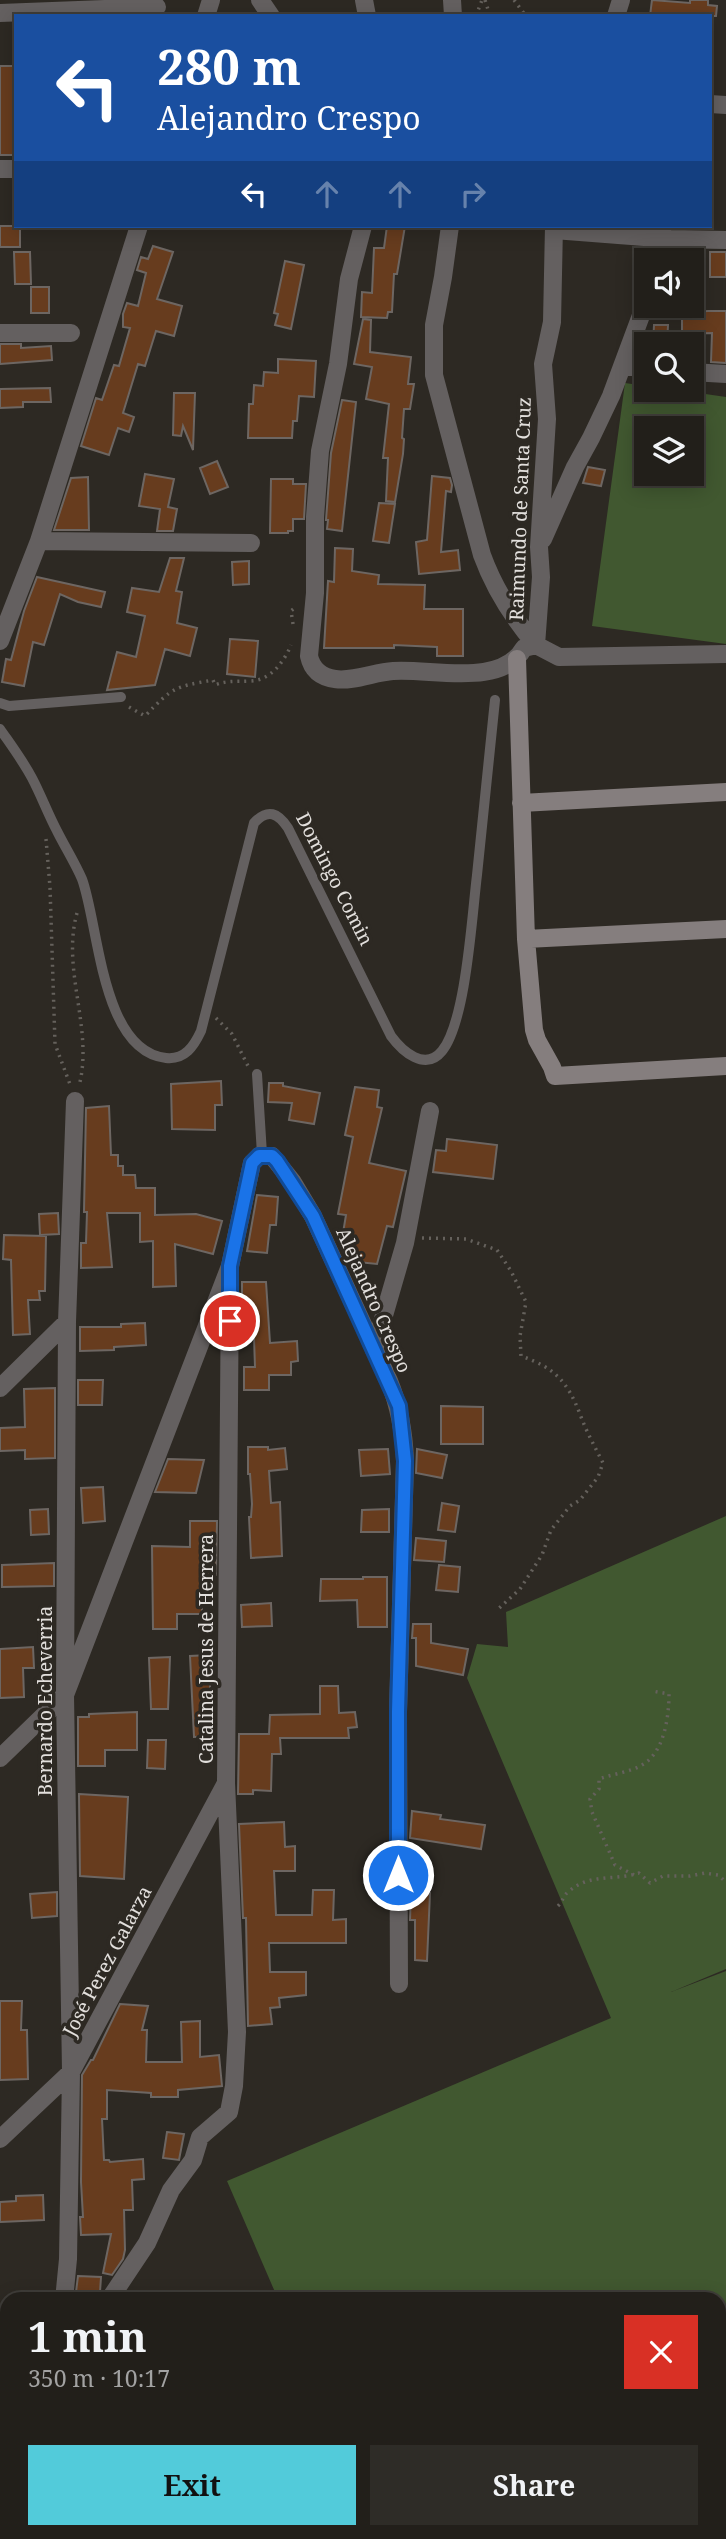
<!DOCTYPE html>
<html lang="en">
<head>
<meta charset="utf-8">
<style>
	:root { --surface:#221f1a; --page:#2e2c27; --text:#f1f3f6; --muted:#a2a2a2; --line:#3f3d39; --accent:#52cbda }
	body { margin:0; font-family:"Noto Serif",serif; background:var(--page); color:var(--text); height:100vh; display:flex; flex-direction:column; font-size:26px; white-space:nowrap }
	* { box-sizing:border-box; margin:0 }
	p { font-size:23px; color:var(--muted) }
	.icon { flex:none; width:38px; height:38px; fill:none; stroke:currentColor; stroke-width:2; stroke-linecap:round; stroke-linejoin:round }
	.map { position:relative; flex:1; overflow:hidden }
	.details { position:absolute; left:0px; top:2292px; width:726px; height:247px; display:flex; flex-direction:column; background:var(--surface); border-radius:21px 21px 0 0; box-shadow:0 4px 18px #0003,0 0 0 2px var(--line) }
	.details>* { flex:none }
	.hud { position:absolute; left:14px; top:14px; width:698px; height:214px; border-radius:0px; box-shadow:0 4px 18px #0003,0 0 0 2px var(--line); background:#1a4fa0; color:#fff; overflow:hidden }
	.controls { position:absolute; left:634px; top:248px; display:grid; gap:14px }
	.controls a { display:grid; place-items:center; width:70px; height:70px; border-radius:0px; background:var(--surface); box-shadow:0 4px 18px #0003,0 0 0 2px var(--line); font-size:35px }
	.pin { position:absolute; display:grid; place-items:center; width:60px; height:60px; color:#fff; margin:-30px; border:4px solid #fff; border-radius:50%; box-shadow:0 2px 7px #0007 }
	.me { position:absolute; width:77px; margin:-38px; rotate:0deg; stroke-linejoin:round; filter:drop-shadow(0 0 5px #0008) }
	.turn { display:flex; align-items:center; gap:24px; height:147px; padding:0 28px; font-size:32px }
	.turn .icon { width:91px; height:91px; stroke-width:2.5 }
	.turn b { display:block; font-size:49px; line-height:60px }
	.lanes { display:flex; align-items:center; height:66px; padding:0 28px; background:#0003; justify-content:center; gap:35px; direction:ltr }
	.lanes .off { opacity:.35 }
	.round { display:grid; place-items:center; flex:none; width:74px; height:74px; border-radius:0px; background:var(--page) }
	.headline { display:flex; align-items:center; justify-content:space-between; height:119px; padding:0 28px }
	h1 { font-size:42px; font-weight:700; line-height:52px }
	.button { display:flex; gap:14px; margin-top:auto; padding:14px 28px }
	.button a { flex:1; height:80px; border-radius:0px; background:var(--accent); color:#111; font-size:28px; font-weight:700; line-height:80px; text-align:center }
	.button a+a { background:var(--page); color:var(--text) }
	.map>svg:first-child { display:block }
	.green { fill:#415830; fill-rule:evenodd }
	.building { fill:#673c1e; stroke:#6d6662; stroke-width:2 }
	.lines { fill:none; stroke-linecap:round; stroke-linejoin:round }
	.path { stroke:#65615c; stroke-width:3.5; stroke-dasharray:2 5; stroke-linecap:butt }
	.lane { stroke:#646060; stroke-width:10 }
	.street { stroke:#646060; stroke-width:18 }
	.secondary { stroke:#857e7e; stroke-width:18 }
	.route-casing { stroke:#114b97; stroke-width:18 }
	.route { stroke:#1a73e8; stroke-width:12 }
	.labels { text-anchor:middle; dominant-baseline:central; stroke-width:7; stroke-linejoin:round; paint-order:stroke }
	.street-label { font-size:19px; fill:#e2dfdc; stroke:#2d2923 }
</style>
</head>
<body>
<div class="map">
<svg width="726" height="2539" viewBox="0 0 726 2539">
	<rect width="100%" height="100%" fill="#2d2923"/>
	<path class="green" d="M625,383l21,3v4h32l48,7v247l-134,-18zM646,429h45v45h-45z
		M726,1516v453l-55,23 55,-21v450l-7,3v-124l-441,-1 -51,-118 384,-163 -144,-340 10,-34 31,3 -2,-35z
		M377,2532h88l-16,7h-70z"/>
	<path class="building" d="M652,0l38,3v-3h18v5l9,1 -1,10h-66z
		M0,66h16v89h-16z
		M0,226h20v21h-20z
		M387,226h18l-8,48h-3l-2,38h-4l-1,6 -26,-1 1,-25 10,1 2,-45h10z
		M153,246l20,6 -16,47 25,7 -8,30 -18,-5 -11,35 -7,-2 -15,49 11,4 -5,15 -11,-4 -9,27 -28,-9 15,-48 6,2 12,-35 5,1 11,-38 -7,-1v-13l4,-11 11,3 8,-33 -9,-3 4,-13 7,2z
		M14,252h16l1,32h-16z
		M710,252h16v25h-16z
		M285,261l19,4 -13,64 -16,-4 3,-11 -4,-1z
		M31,287h18v26h-18z
		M708,311h18v52l-15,-1 1,-29 -30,1v-21z
		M363,319l8,1 -1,32 41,5 -3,27h6l-4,25h-6l-2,29 2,1 -1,15 -8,48 -9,-1 2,-43h-5l6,-54 -23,-5 6,-32 -18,-3z
		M654,325h14l-1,20h-14z
		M0,344h21v4l30,-2 1,14 -52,4z
		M278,359l38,2 -2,36 -15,-1 -2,25h-4l-1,17h-44l1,-34h4l1,-19 9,1 1,-14 14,1z
		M50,388l1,14h-28v5l-23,1v-19z
		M174,393h21l-2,57 -10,-24 -2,10 -8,-1z
		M342,400l14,2 -14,129 -15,-2 1,-9h-2l5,-67z
		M217,461l11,26 -18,7 -10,-26z
		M588,467l17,3 -4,16 -18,-3z
		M145,474l29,5 -6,28 9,2 -4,22h-16l3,-22 -21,-3z
		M432,476l18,2 2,7 -1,7 -5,-1 -5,61 17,-2 2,20 -41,4 -3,-32 11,-2z
		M88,477l1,53h-35l17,-52z
		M271,479h22v5h13l-2,35h-11v12h-5v2h-18z
		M379,503l16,1 -6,39 -16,-2z
		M335,548l18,1 -1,22 27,4 -1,9 47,1 -1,24h39v47h-26v-9l-43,-2v3h-70l4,-67 6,1z
		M170,558h14l-8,33 6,1 -5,31 20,5 -7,28 -25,-7 -10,36 -48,5 10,-38 19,5 9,-41 -18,-4 5,-24 27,4z
		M249,561v23l-16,1 -1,-23z
		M37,577l68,15 -4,15 -23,-5 -18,-8 -16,51 -11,-3 -9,44 -22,-4 4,-23 5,1 13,-49z
		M230,639l28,2 -3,36 -28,-3z
		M221,1081l1,24h-7v25l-43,-1 -1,-45z
		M269,1083h14v3l37,7 -6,31 -25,-4 3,-17 -24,-1z
		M355,1087l24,3 -2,17 5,1 -13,55 37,8 -13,56 -6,-1 -10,38 -29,-3 -7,-16 5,-30 -8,-1 15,-77 -8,-2z
		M109,1106l2,49h7v11h5v9h12l1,13h19v27l41,-1 26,7 -9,33 -38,-10 1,42 -23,1v-46l-13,1v-29h-33l5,54 -31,1v-25h5l1,-31h-3l2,-104z
		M447,1139l50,6 -4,34 -60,-7 3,-22 10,1z
		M257,1195l21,2 -2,28h-6l-3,28 -20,-2z
		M58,1213l1,21 -19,1 -1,-21z
		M4,1235l42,1 -1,55h-6l1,9h-12l2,34 -17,1 -2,-75 -8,-1z
		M242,1282h24l4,61 27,-2 1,20 -7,1v13h-22v15h-25v-23h11l-2,-58h-11z
		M145,1323l1,22 -32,2v3l-34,1v-24h41v-3z
		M78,1380h25l-1,25h-24z
		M55,1388v70l-30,1v-9l-25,1v-23l25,-1 -1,-38z
		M441,1406l42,1v37h-42z
		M248,1447h20v3l17,-2 2,21 -18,2 2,32 9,-1 2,54 -31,2 -2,-41h2l1,-13 -2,-30h-2z
		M388,1449l2,25 -29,2 -2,-26z
		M417,1449l30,6 -5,23 -26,-5z
		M168,1459l36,1 -8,33 -41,-1z
		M103,1487l2,34 -22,2 -2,-35z
		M442,1503l17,3 -4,26 -17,-2z
		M48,1509l1,25 -18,1 -1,-25z
		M389,1509v23h-28l1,-22z
		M190,1521h27l-1,54 -14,-1v40h-25v15h-24l-1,-83 38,1z
		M416,1538l30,3 -2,21 -30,-2z
		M54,1563v23l-52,1v-22z
		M439,1565l21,2 -2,25 -22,-2z
		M363,1577h24v50h-29l-1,-27 -37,1 1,-22h42z
		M271,1603l1,23 -30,1 -1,-22z
		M413,1624h18v19l37,6 -5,26 -47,-9v-28h-4z
		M33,1647l1,21h-11l1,29 -24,1v-49z
		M209,1655l2,61h4v20l-21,1 -4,-81z
		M170,1657l-2,52h-17l-2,-51z
		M320,1686h18l1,27 16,-1 2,15 -9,1 1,10h-69l1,16h-9l-1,37 -18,-1v4h-15l1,-60h30l1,-19 50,-1z
		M137,1712v38h-32v16h-27v-49h11v-3z
		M148,1740h18l-1,29 -18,-1z
		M79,1794l49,3 -4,82 -44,-3z
		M412,1811l29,4 -1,4 45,6 -4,24 -71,-11z
		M284,1822l1,25 10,-1v25h-21l2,44h36l1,-25h21l-1,30 13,-1v24h-77l1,29h36v23l-27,3 1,9 -10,1 2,16 -24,2 -2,-108h-3l-4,-94z
		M57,1892v24l-25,2 -2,-24z
		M411,1892l19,1 -3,68 -12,-1v-40h-5z
		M0,2001h22l-1,29h6l1,49 -28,1z
		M120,2004l28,2 -6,24h5l-1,32h36l-1,-40 19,-1v36l19,-2 3,31 -44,4v7h-27v-4l-44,-3v29h-5l2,41h5l1,2 33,-3 1,20 -12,1 1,30h-9l1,40 -2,9 -11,16 -9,-2 8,-39 -30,1 -1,-18h3l-2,-35 1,-107 9,-15h2z
		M167,2132l17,2 -5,26 -16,-2z
		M43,2195l1,25 -44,2v-20l16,-1v-5z
		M78,2276l23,1 -1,15 -2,8h-23z"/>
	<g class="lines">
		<path class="path" d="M485,0l5,16
			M514,0l12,16
			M476,16l6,-16
			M293,624l-2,-13 6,-5
			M129,707l16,9c28,-29 29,-29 68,-36l2,5c13,-5 21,-3 35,-4 20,0 34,-19 41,-36
			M46,839l4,48 5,157 16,43
			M77,913c-16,57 17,116 2,173
			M216,1018l16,16 16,32
			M422,1238l44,1 31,11 14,21 15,31 -6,34 1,20c34,12 46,25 59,58 6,17 15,33 23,49l-5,14 -18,23 -10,6 -19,24 -9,25 -22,34 -24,22
			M634,1875l-19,-10 -23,-53 -2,-13 9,-10v-10c14,-5 31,-7 43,-14 22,-12 27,-48 27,-71l-17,-3
			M558,1906c5,-5 5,-10 10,-14 21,-19 46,-11 71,-19l11,10 13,-7h27l15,-3 13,2 8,7"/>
		<path class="lane" d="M0,703l9,3 112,-9
			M0,729c11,16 23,32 32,49 9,17 16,36 25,53 8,16 18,32 25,48 17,46 19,172 84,179 19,2 28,-12 35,-27l53,-208c14,-15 24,-10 34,5l103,208c11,15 34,36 51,15 24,-29 30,-136 35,-176 6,-58 12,-117 18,-175
			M257,1074l5,80"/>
		<path class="street" d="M260,0l11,16
			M364,0l3,16
			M452,0l1,16
			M0,13l157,-6
			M206,16l5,-16
			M616,16l5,-16
			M710,104l16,1
			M0,169h16
			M363,226l-14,53 -11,85 -18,87 -5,66v76l-6,63c3,14 12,21 26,23 18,3 40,-7 58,-8 39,-3 108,17 131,-23l12,-3 23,12 167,-3
			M450,226l-7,51 -9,48v50l48,180c12,33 31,63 54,90l5,-68 -2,-30 8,-128 -4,-55 9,-42 2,-96
			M554,230l116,9
			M661,261l9,-22 56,1
			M0,333h71
			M623,366l23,2
			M691,372l35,2
			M543,539l32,-72 16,-29 20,-42 35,-94
			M39,541l212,2
			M0,641l39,-100 100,-315
			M374,1350l31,-107 25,-132
			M0,1388l67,-66
			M0,1758l65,-63 165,-429 22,-103 7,-7h13l20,25 21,35 76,165c11,27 15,51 16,80l-7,251 1,272
			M0,2139l71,-67 155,-289
			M64,2300l4,-41 3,-187 -6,-377 2,-373 8,-221
			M109,2300l38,-57 24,-53 22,-30 7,-23 29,-25 5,-26 3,-54 -11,-249 4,-506"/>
		<path class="secondary" d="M517,659l9,280 8,91 3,10 15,27 3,9 171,-10
			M521,803l205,-11
			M526,939l200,-10"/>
	</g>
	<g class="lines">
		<g class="route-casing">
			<path id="route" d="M230,1321v-55l22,-103 7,-7h13l5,5 36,55 86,190 6,55 -7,251v163"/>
		</g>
		<use href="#route" class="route"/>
	</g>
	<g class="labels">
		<g class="street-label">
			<text transform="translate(520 509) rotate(-88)">Raimundo de Santa Cruz</text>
			<text transform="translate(335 879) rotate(63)">Domingo Comin</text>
			<text transform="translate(374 1300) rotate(66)">Alejandro Crespo</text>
			<text transform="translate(206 1649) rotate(-90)">Catalina Jesus de Herrera</text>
			<text transform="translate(45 1701) rotate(-90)">Bernardo Echeverria</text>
			<text transform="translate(107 1961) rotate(-62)">José Perez Galarza</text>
		</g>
	</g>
</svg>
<div class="controls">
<a><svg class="icon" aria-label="sound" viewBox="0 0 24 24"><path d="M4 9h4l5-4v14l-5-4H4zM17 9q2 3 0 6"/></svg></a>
<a><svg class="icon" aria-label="search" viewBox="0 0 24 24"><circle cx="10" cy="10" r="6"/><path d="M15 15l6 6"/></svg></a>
<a><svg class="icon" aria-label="layers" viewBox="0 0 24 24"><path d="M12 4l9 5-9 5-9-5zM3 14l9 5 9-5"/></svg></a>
</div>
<div class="pin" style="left:230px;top:1321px;background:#d93025"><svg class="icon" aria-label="arrive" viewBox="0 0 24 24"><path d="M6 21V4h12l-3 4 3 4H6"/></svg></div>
<svg class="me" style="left:398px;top:1875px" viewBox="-20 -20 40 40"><circle r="17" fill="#1a73e8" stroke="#fff" stroke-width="3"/><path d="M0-11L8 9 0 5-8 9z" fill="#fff"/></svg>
<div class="hud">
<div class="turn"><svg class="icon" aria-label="left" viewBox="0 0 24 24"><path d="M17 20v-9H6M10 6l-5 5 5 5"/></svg><div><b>280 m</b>Alejandro Crespo</div></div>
<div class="lanes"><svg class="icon" aria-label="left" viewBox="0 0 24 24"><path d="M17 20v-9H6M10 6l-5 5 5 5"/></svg><svg class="icon off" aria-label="ahead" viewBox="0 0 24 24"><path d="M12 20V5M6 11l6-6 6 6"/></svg><svg class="icon off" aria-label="ahead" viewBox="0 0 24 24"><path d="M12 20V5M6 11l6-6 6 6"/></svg><svg class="icon off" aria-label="right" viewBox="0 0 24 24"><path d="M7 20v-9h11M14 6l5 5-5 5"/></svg></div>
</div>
<section class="details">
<div class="headline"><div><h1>1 min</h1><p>350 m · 10:17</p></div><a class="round" style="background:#d93025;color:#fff"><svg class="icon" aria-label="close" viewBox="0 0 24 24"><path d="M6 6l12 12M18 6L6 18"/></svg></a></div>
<div class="button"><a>Exit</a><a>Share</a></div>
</section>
</div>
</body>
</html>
